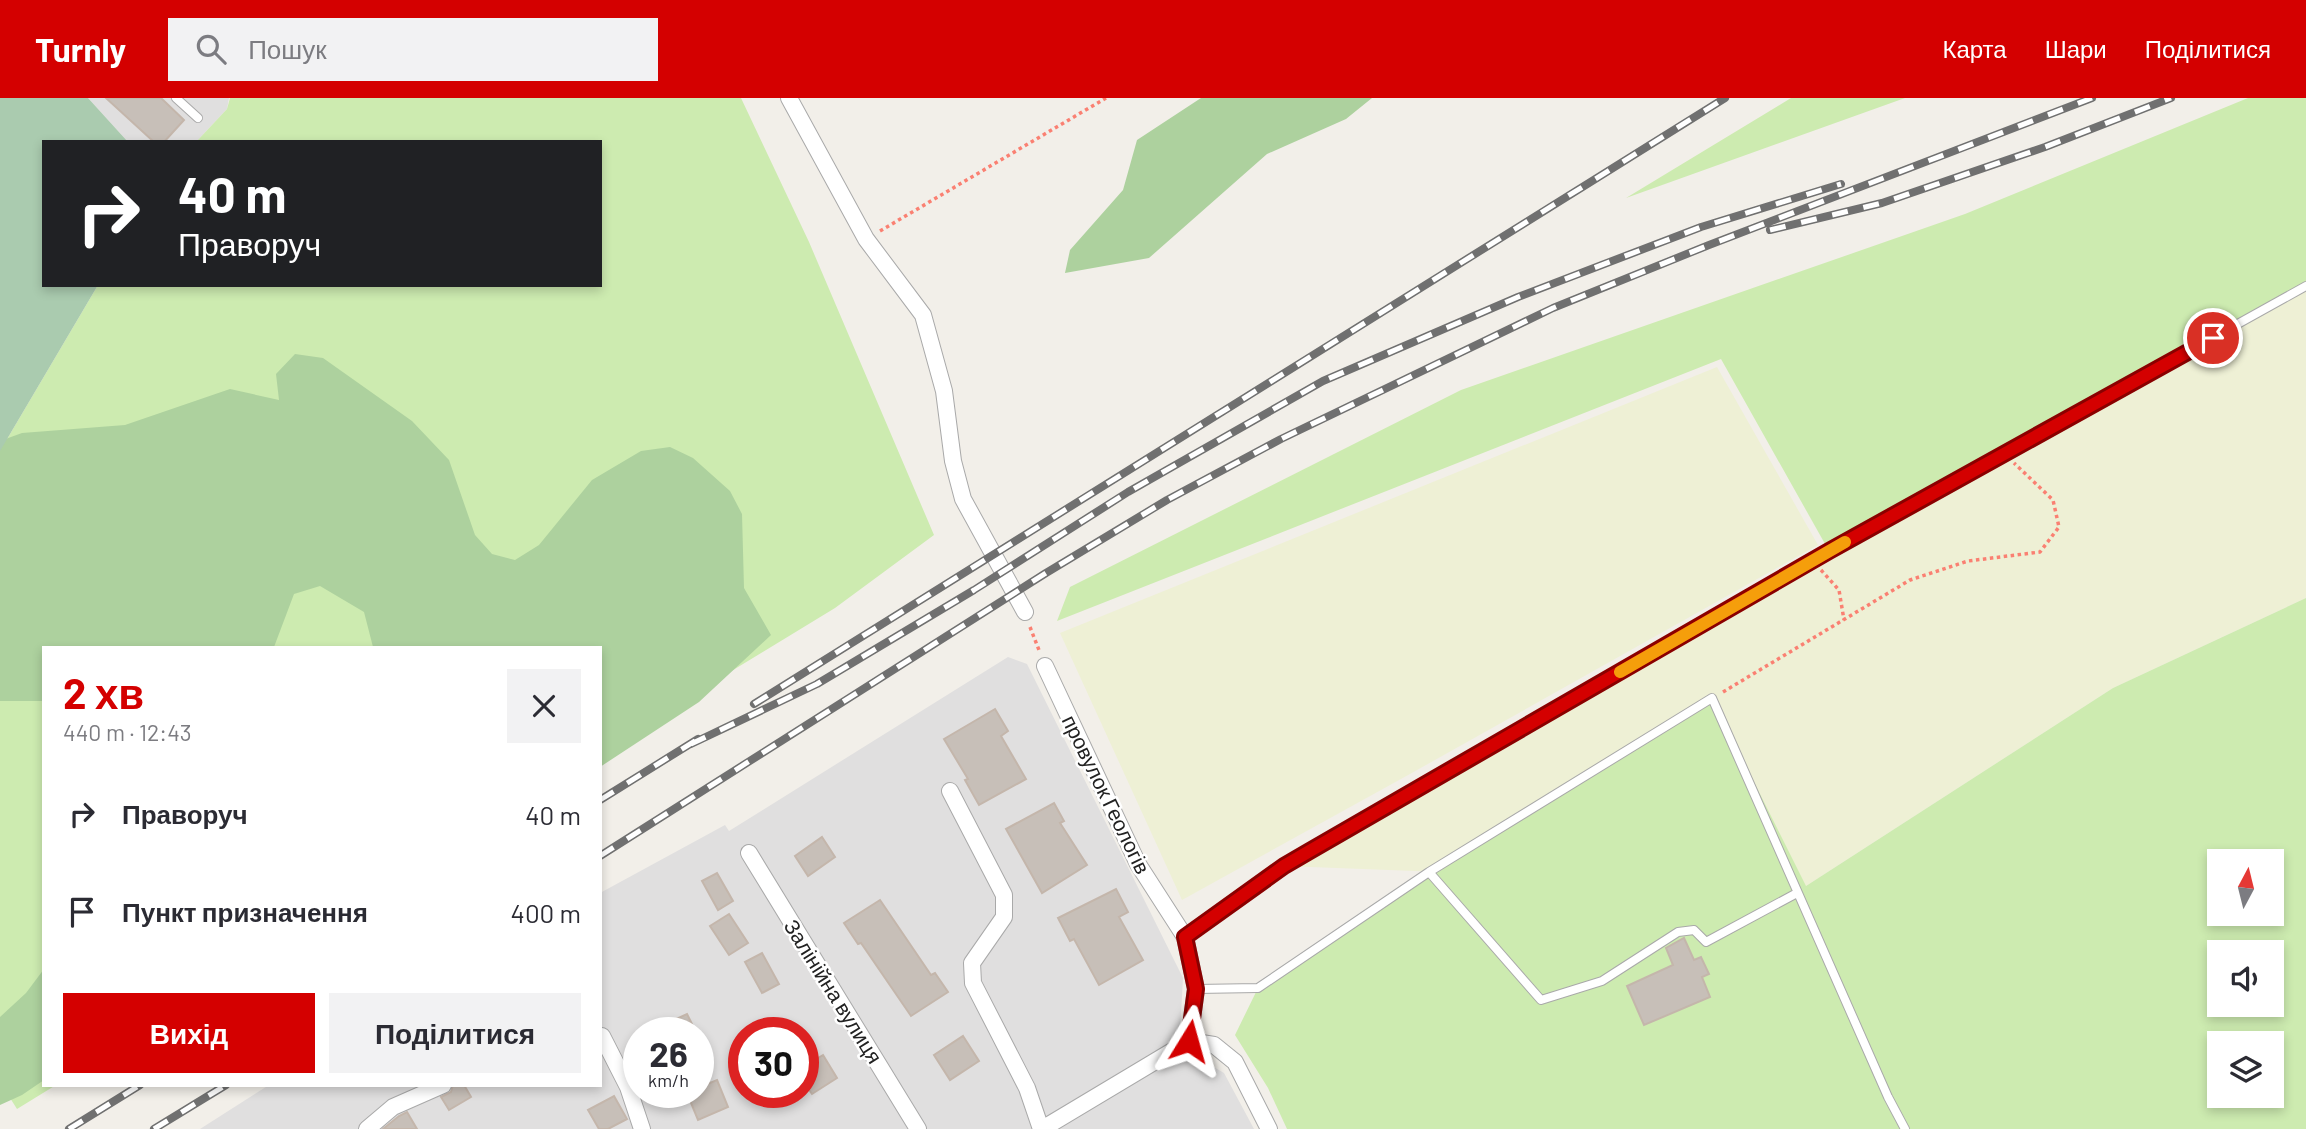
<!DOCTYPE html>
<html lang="uk">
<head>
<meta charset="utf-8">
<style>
	:root { --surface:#fff; --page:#f2f2f3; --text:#2b2b33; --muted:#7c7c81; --accent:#d40000 }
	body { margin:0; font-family:Barlow,sans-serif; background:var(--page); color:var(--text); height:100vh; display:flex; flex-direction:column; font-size:26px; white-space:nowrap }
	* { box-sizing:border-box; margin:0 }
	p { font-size:23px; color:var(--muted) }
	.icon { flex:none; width:38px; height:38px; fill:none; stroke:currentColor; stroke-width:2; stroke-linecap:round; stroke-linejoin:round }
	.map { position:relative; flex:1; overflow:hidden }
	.details { position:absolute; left:42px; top:548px; width:560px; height:441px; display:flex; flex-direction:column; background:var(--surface); border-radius:0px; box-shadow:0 4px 10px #0003 }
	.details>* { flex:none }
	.top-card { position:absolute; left:42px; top:42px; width:560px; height:147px; border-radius:0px; box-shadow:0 4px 10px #0003; background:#202124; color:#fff; overflow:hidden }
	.needle { width:46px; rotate:7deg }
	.tools { position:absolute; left:2207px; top:751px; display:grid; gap:14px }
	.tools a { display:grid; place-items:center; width:77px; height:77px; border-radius:0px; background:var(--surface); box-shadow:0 4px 10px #0003; font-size:35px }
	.speed { position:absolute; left:623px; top:919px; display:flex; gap:14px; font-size:35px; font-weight:700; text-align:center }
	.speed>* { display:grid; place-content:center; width:91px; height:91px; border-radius:50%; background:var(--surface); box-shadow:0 4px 10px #0003; line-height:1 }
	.speed small { font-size:18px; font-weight:400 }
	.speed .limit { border:10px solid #d22; background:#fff; color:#111 }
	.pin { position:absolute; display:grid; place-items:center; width:60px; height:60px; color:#fff; margin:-30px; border:4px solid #fff; border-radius:50%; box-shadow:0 2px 7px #0007 }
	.me { position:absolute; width:77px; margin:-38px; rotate:8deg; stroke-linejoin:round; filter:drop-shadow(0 0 5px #0008) }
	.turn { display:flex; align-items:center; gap:24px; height:147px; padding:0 21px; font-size:32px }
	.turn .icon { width:91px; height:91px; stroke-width:2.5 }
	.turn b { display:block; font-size:49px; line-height:60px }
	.round { display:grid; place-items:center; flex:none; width:74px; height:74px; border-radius:0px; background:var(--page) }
	.head { display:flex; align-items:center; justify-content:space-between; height:119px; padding:0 21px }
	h1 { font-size:42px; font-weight:700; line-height:52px; color:var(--accent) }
	.button { display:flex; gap:14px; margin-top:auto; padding:14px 21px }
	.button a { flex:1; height:80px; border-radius:0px; background:var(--accent); color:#fff; font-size:28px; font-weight:700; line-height:80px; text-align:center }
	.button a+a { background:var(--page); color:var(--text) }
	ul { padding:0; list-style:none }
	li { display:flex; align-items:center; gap:21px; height:98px; padding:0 21px }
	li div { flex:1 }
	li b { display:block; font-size:26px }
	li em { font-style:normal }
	header { display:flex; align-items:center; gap:42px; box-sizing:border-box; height:98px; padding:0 35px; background:var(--accent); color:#fff }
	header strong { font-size:33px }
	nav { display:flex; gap:38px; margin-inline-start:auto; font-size:24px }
	.search { width:490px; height:63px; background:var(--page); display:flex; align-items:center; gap:18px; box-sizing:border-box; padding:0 24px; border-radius:0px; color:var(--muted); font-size:26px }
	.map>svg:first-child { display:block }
	.residential { fill:#e0dfdf; fill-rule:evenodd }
	.farmland { fill:#eef0d5 }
	.grass { fill:#cdebb0; fill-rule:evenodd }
	.forest { fill:#add19e }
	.cemetery { fill:#aacbaf }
	.building { fill:#c7bfb8; stroke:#c4b6ab; stroke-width:2 }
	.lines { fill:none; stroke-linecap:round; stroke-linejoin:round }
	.service-casing { stroke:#a9a9a9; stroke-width:10 }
	.minor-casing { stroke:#a9a9a9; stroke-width:18 }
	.path { stroke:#fa8072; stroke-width:3.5; stroke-dasharray:3.5 3.5; stroke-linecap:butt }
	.service { stroke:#fff; stroke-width:8 }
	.minor { stroke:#fff; stroke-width:16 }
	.rail-casing { stroke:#707070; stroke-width:8 }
	.rail { stroke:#fff; stroke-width:5; stroke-dasharray:16; stroke-linecap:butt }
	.route-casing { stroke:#8a0000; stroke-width:18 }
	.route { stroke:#d40000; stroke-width:12 }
	.slow { stroke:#f59e0b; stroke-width:12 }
	.labels { text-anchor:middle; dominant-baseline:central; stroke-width:5; stroke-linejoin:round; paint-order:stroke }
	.street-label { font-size:21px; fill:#222; stroke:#fff }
</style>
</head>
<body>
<header>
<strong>Turnly</strong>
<div class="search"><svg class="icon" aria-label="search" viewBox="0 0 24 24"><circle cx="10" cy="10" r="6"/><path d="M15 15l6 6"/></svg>Пошук</div>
<nav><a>Карта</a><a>Шари</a><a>Поділитися</a></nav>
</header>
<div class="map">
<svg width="2306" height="1031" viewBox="0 0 2306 1031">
	<rect width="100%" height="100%" fill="#f2efe9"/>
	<path class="residential" d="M88,0h141l-2,11 -31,33h-68z
		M1008,559l19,7 156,314 -3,55 10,23 3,-1 31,18 30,56h-1054l69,-44h331v-192l125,-68 4,6zM639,934h59v60h-59zM744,934h59v60h-59z"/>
	<path class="farmland" d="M2306,188v312l-193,90 -307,198 -522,-20 545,-315z
		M1717,269l101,178 -408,229 -228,126 -122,-267z"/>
	<path class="grass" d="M230,0h511l68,144 125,293 -99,73 -235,143v-103h-556v437h12l-39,24 -17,-27v-631l98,-166h502v-143h-404l31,-33z
		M1791,0h114l-279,100z
		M2248,0h58v188l-477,265 -108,-192 -664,262 13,-34 391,-197 504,-176z
		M2306,500v531h-1019l-19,-41 -33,-53 23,-47 171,-116 283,-174 94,188 307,-198zM2219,763h53v53h-53zM2219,854h53v52h-53zM2219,945h53v53h-53z"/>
	<path class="forest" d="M1201,0h171l-26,21 -79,35 -118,104 -84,15 5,-23 53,-60 14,-50z
		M295,256l28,4 89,63 37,39 26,75 17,19 23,6 24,-15 53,-65 49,-29 29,-4 23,11 37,33 12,23 2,74 27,47 -72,67 -99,65v-119l-227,-1 -9,-35 -44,-26 -26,8 -20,53 -230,1v53h-44v-260l22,-8 103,-8 105,-36 49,11 -3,-26z
		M44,871v111l-22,15 -22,10v-88l26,-24z"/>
	<path class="cemetery" d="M0,0h88l40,44h-84v143h54l-98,166z"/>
	<path class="building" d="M106,0h55l23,22 -20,22h-10z
		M995,611l13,22 -7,5 25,43 -47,26 -14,-25 3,-1 -24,-40z
		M1054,705l10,18 -4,2 27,42 -45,28 -36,-64z
		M822,739l13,20 -27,19 -13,-20z
		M717,775l16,28 -15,9 -16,-29z
		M1116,791l12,23 -9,5 24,43 -44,25 -25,-46 -4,2 -12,-23z
		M880,802l51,75 4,-2 13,19 -37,24 -50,-73 -3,1 -14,-21z
		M729,816l19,29 -19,12 -19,-29z
		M1684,840l10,22 7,-3 8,17 -7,3 8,20 -66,28 -17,-39 46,-21 -7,-17z
		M762,855l17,31 -17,9 -17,-31z
		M687,916l9,18h-48z
		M963,938l16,25 -29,19 -16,-25z
		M823,957l14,23 -25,16 -9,-13v-14z
		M717,982l11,27 -30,13 -11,-27 11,-1v-4z
		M453,987h11l7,12 -22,13 -8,-13 10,-5z
		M614,998l13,23 -19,10h-9l-11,-19z
		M407,1014l10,17h-34l16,-13z"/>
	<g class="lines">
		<g class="service-casing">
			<path id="service" d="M176,0l22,20
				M1429,774l112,128 61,-19 76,-49 16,-2 12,12 91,-49
				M1185,839l99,-71 545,-315 477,-265
				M1196,891l62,-1 171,-116 283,-174 176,399 17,32"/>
		</g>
		<g class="minor-casing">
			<path id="minor" d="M789,0l77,141 57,76 21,76 9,70 10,38 62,113
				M1045,568l93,198 47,73 11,52 -7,52
				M950,693l54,104v22l-32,46 1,20 54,105 14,41
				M749,755l169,276
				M602,938l26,51 14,42
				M1189,943l25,4 21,17 34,67
				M367,1031l26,-22 50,-22
				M1042,1031l147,-88"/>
		</g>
		<path class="path" d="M880,133l226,-133
			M1821,472l18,20 5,30
			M1030,529l9,23
			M1723,594l187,-112 58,-19 72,-9 19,-25 -6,-27 -39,-37"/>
		<use href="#service" class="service"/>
		<use href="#minor" class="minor"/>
		<g class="rail-casing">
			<path id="rail" d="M1770,132l112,-27 163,-56 126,-49
				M754,606l971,-606
				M691,646l126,-60 157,-94 154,-98 195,-111 195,-84 183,-70 140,-43
				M600,702l98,-61
				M600,758l446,-283 121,-73 114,-61 272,-131 156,-63 383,-147
				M69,1031l71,-44
				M154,1031l72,-44"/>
		</g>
		<use href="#rail" class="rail"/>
	</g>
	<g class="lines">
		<g class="route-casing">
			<path id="route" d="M1189,943l7,-52 -11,-52 99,-71 24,-14 521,-301 384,-213"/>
		</g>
		<use href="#route" class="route"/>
		<path class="slow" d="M1620,574l225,-130"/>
	</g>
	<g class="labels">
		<g class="street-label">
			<text transform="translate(1107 696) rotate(64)">провулок Геологів</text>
			<text transform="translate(834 893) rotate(58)">Залінійна вулиця</text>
		</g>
	</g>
</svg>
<div class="tools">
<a><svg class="needle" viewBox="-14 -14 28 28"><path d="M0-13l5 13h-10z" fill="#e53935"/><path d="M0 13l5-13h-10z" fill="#7c7c81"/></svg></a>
<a><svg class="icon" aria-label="sound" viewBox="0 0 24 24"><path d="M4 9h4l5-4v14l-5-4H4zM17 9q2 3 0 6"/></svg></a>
<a><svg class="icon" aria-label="layers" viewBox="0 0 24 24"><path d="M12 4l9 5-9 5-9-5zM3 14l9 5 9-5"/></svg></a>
</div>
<div class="speed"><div>26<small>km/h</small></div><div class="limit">30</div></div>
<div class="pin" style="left:2213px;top:240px;background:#d93025"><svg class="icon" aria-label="arrive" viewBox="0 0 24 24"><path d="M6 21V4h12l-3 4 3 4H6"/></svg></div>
<svg class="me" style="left:1189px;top:943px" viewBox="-20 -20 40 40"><path d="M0-17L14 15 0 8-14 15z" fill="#d40000" stroke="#fff" stroke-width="4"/></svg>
<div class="top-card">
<div class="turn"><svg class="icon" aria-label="right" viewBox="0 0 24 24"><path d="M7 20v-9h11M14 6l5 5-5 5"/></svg><div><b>40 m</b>Праворуч</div></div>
</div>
<section class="details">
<div class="head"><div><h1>2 хв</h1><p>440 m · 12:43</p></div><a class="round"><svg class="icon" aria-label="close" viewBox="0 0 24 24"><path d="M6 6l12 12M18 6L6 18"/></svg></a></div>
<ul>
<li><svg class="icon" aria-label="right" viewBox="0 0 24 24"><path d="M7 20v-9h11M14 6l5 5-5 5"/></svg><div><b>Праворуч</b></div><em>40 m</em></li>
<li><svg class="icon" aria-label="arrive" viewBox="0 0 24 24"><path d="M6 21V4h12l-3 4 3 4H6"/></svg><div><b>Пункт призначення</b></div><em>400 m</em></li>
</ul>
<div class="button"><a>Вихід</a><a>Поділитися</a></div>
</section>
</div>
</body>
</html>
